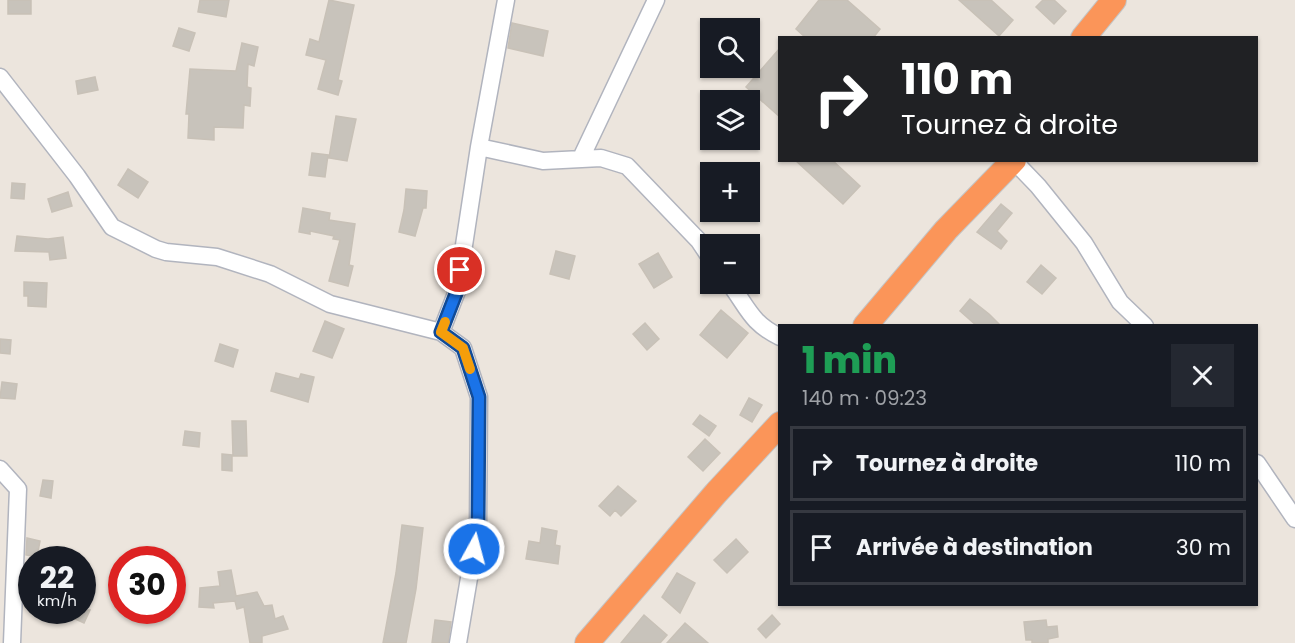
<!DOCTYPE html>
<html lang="fr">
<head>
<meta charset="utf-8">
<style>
	:root { --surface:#171b24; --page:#242831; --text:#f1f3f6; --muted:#9ea1a6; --line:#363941 }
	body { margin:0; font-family:Poppins,sans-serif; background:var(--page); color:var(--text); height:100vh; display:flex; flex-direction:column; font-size:22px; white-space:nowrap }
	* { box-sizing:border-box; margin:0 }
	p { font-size:20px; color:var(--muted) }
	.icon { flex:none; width:33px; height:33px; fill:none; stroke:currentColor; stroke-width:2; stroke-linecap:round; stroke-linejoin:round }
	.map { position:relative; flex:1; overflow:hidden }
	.panel { position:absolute; left:778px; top:324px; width:480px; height:282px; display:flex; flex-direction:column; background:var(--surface); border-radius:0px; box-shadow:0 2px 4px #0004 }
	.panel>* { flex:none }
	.guide { position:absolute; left:778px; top:36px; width:480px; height:126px; border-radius:0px; box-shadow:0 2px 4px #0004; background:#202124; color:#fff; overflow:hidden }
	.buttons { position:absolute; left:700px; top:18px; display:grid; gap:12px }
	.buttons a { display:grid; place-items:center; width:60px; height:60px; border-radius:0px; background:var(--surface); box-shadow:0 2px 4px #0004; font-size:30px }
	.speed { position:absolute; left:18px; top:546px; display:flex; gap:12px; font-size:30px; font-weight:700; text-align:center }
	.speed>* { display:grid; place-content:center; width:78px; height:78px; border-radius:50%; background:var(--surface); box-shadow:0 2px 4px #0004; line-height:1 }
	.speed small { font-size:15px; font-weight:400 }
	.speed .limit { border:9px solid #d22; background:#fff; color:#111 }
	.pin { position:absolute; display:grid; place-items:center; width:51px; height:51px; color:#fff; margin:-26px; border:3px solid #fff; border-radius:50%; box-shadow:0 2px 6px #0007 }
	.me { position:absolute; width:66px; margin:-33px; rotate:7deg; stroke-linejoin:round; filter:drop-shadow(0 0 4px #0008) }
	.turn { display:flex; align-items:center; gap:21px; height:126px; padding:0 24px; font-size:27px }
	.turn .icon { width:78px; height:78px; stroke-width:2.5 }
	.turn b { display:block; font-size:42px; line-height:51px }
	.round { display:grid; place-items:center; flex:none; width:63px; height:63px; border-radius:0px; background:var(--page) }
	.headline { display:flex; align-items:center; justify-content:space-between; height:102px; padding:0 24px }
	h1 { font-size:36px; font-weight:800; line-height:45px; color:#1e9e55 }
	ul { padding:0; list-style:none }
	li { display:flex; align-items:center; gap:18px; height:75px; margin:0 12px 9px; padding:0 12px; border:3px solid var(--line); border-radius:0px }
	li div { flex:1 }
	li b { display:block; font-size:22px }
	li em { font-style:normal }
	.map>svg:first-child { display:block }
	.building { fill:#c8c3bb; stroke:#c8c1b7; stroke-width:1.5 }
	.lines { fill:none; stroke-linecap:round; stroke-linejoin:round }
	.minor-casing { stroke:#b1b4be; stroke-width:19 }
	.highway-casing { stroke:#c4c4c4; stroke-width:26 }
	.minor { stroke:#fff; stroke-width:16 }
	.highway { stroke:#fb9559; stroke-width:24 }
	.route-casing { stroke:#114b97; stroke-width:15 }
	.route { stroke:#1a73e8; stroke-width:10 }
	.slow { stroke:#f59e0b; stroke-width:10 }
</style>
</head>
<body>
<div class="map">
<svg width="1295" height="643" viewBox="0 0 1295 643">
	<rect width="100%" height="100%" fill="#ece5dd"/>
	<path class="building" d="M8,0h23v14h-23z
		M200,0h29l-3,17 -28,-5z
		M329,0l25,5 -16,75 4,1 -4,14 -20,-6 8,-29 -20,-5 4,-16 9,3z
		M819,0h28l33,29 -7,9h-67l-10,-9z
		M959,0h32l22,20 -14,16z
		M1043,0h11l12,11 -12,13 -18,-17z
		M512,23l36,8 -5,25 -35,-8z
		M179,28l16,5 -6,18 -16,-5z
		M242,43l16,4 -4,19 -6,-2 -1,23 4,1 -1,18 -6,-1 -1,23 -29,-1v13l-26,-2 1,-24h-3l4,-45 46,2z
		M780,48v69l-34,-30z
		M95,77l3,13 -20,4 -2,-13z
		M336,116l20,3 -9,42 -18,-3z
		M312,153l16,2 -3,22 -16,-2z
		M795,160h37l28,26 -17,18z
		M128,169l20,13 -10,16 -20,-13z
		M12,183l13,1 -1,15 -13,-1z
		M406,189l21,2 -1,17h-3l-8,28 -16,-4 5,-22z
		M68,192l4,14 -20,6 -4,-13z
		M1001,204l11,9 -15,18 10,10 -6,8 -24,-17z
		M303,208l27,5 -1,7 26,4 -6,41 4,1 -5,20 -19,-5 11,-41 -7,-1 1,-3 -24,-5v3l-11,-2z
		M17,236l31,3 15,-2 3,21 -16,2 -1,-8 -34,-1z
		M556,251l19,5 -6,23 -19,-5z
		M658,253l14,24 -18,11 -15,-24z
		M1041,265l15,13 -14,16 -15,-12z
		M24,282l23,1 -1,24 -18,-1v-10h-4z
		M970,299l19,15 12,12h-24l-17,-15z
		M721,310l27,23 -21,25 -27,-23z
		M325,321l19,8 -12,29 -19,-7z
		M645,323l14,16 -12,11 -14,-16z
		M0,339l11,1 -1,14 -10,-1z
		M220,344l18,6 -5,17 -18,-6z
		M276,373l23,6 2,-5 13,3 -6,25 -37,-11z
		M2,382l15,2 -2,15 -15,-1z
		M749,398l13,7 -10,17 -12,-7z
		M700,415l16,11 -7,10 -16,-12z
		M232,421h14l1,35h-14z
		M185,431l15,2 -1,14 -16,-2z
		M705,439l15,14 -17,18 -15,-14z
		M222,454l10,1v16l-10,-1z
		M43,480l10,1 -2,17 -11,-2z
		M618,486l18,15 -15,15 -6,-6 -5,6 -11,-10z
		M402,525l21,3 -7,61 -10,54h-23l13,-70z
		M542,528l15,3 -2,14 5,1 -2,18 -32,-5 3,-18 11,2z
		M27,538l13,3 -3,16 -11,-2z
		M736,539l12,13 -21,21 -13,-13z
		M231,570l5,26 21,-4 7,14 8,-1 3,14 8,-3 5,13 -26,7v7h-12l-6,-36 -7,2 -2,-8 -22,2 1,5 -15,-1 1,-19 20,-2 -2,-14z
		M677,573l18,10 -15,30 -18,-16z
		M56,610h34l-6,13z
		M644,615l23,20 -7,8h-39z
		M772,615l8,9 -14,14 -8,-9z
		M435,620l16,2 -3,21h-16z
		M1046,620l1,7 10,-1 1,11 -10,2v4h-16v-3h-6l-2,-18z
		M685,623l23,20h-41z"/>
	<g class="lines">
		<g class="minor-casing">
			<path id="minor" d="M0,77l77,99 35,51 44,22 10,3 51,5 53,17 60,30 111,28 22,16 16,49 -1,128 -20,118
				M479,147l64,14 58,-3 26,8 72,75 12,18
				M581,158l75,-158
				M1014,161l24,25 46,57 36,59 25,24
				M730,284c18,24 21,39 50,53
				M441,332l16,-41 22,-144 27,-147
				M1257,463l38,56
				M0,469l18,20 -6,154"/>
		</g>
		<g class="highway-casing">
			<path id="highway" d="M1083,38l31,-38
				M865,326l81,-96 68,-70
				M587,643l129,-150 64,-69"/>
		</g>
		<use href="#minor" class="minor"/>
		<use href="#highway" class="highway"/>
	</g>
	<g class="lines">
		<g class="route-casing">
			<path id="route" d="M460,270l-3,21 -16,41 22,16 16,49 -1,128 -4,24"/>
		</g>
		<use href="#route" class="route"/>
		<path class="slow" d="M445,322l-4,10 22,16 7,21"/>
	</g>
</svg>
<div class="buttons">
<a><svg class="icon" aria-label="search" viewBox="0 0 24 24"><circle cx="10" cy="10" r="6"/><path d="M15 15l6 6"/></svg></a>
<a><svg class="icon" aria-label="layers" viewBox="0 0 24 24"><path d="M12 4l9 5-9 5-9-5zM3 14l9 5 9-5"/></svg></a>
<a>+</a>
<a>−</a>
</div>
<div class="speed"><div>22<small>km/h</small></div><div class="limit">30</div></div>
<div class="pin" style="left:460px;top:270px;background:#d93025"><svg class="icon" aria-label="arrive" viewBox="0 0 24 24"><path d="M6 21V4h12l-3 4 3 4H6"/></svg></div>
<svg class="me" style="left:474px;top:549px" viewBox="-20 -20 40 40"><circle r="17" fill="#1a73e8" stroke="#fff" stroke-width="3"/><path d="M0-11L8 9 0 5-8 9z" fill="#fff"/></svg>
<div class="guide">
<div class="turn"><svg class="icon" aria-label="right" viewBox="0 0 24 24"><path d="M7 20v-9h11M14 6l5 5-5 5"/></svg><div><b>110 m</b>Tournez à droite</div></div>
</div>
<section class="panel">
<div class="headline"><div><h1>1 min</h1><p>140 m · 09:23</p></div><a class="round"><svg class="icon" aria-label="close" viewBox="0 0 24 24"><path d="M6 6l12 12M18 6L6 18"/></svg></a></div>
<ul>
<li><svg class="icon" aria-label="right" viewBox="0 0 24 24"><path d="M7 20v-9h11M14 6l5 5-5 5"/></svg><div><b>Tournez à droite</b></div><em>110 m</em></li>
<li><svg class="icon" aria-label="arrive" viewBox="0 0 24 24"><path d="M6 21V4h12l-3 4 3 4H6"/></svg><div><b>Arrivée à destination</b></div><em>30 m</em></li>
</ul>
</section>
</div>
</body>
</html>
